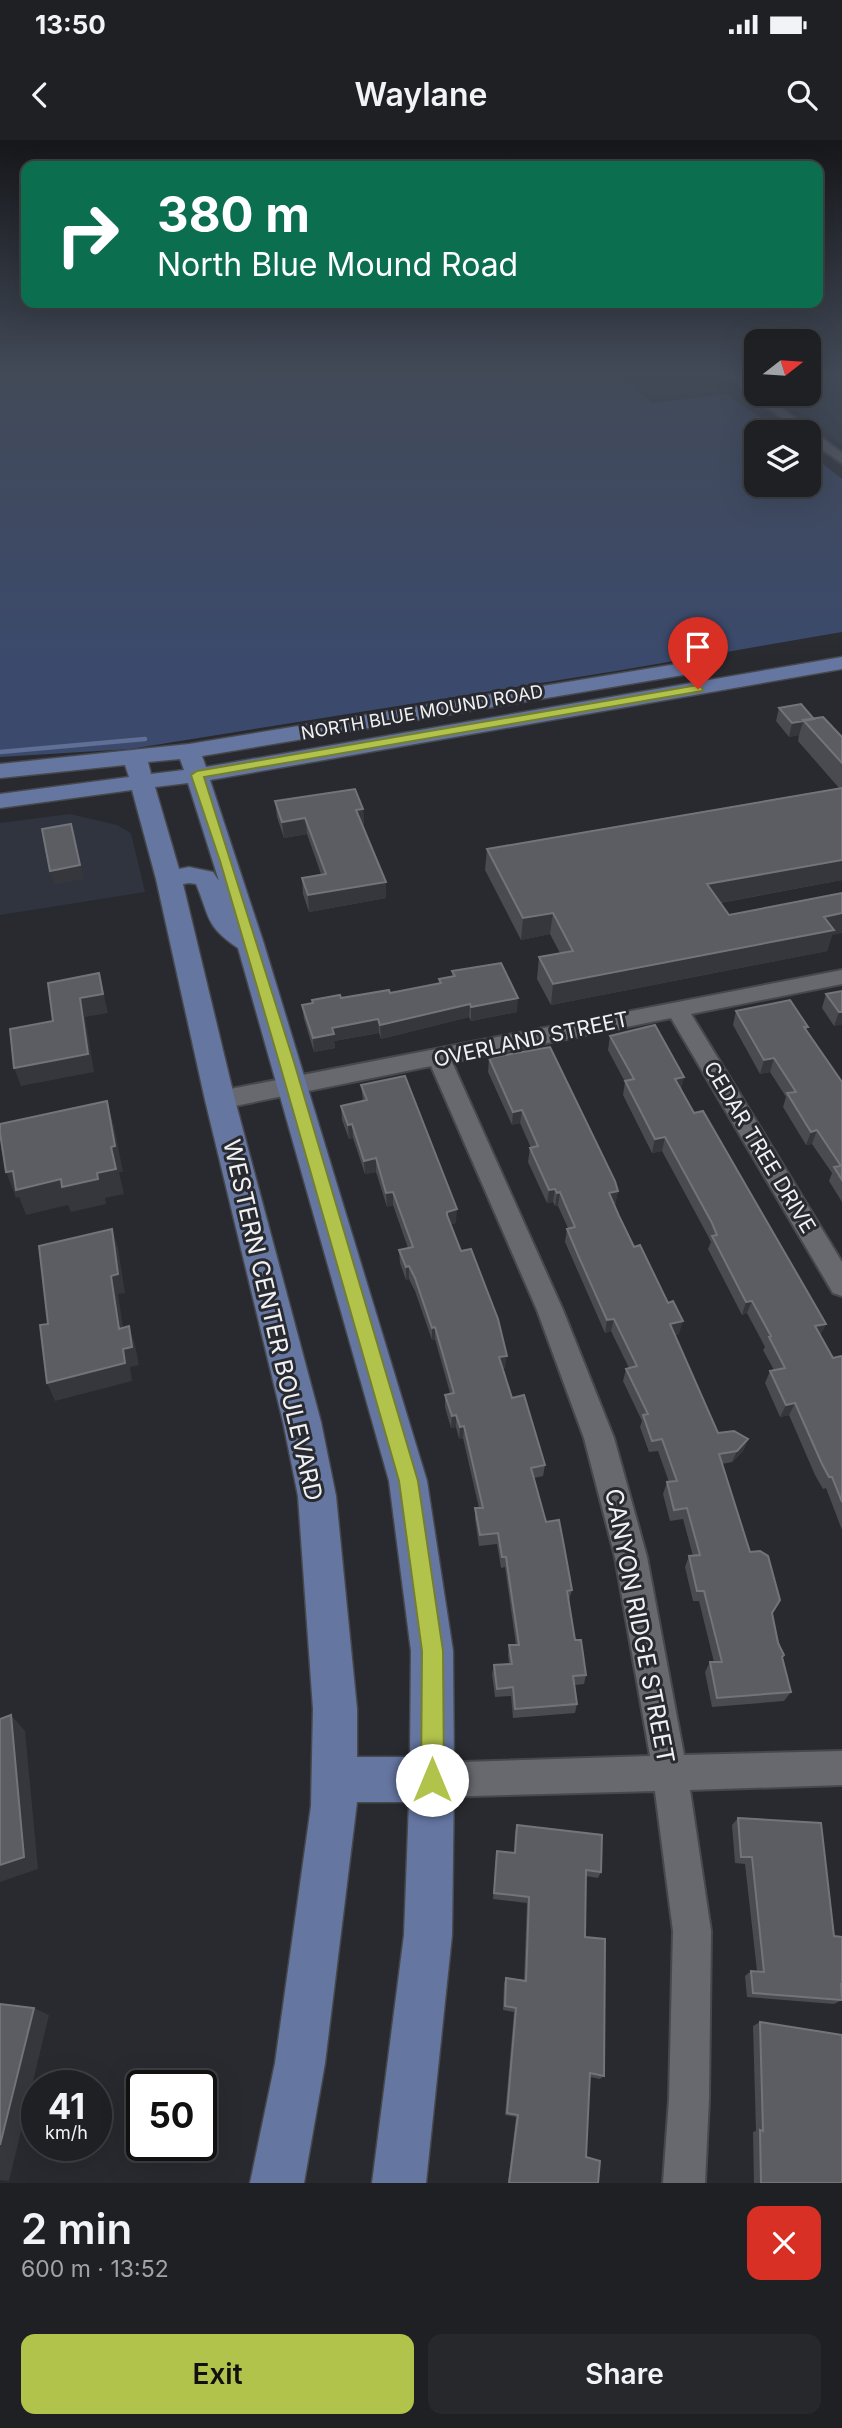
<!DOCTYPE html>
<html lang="en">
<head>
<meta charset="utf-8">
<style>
	:root { --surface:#1e2023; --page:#26282b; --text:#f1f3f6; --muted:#a1a3a6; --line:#3c3e41; --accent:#b2c34c }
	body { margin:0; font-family:Inter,sans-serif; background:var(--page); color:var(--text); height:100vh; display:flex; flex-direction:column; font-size:26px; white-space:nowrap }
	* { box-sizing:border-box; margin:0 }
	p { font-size:23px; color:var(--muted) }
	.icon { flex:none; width:38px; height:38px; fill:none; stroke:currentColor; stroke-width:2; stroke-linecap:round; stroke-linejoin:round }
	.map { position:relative; height:2043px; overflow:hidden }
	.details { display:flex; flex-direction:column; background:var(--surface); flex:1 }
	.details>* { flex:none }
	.hud { position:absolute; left:21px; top:21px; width:802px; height:147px; border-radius:14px; box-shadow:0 7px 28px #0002,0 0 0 2px var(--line); background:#0b6e4f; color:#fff; overflow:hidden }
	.needle { width:46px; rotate:73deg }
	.buttons { position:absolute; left:744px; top:189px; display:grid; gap:14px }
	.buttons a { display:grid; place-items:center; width:77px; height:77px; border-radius:14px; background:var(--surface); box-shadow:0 7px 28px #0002,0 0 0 2px var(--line); font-size:35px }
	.speed { position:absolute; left:21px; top:1930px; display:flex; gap:14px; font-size:35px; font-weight:700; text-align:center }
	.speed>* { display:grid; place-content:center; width:91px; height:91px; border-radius:50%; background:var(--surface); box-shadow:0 7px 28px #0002,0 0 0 2px var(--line); line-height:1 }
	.speed small { font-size:18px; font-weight:400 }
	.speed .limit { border:4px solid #111; border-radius:10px; background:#fff; color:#111 }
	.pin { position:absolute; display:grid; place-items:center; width:60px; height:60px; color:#fff; margin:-72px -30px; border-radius:50% 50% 50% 0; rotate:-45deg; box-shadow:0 0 7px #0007 }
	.pin .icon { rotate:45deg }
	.me { position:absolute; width:77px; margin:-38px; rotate:0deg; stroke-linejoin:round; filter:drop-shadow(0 0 5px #0008) }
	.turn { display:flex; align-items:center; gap:24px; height:147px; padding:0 21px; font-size:32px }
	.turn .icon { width:91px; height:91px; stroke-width:2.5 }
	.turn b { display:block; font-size:49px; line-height:60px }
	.round { display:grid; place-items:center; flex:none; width:74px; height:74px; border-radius:14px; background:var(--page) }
	.summary { display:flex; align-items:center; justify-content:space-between; height:119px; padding:0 21px }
	h1 { font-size:42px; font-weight:600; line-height:52px }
	.button { display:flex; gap:14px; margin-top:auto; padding:14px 21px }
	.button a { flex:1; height:80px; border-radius:14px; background:var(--accent); color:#111; font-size:28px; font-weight:600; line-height:80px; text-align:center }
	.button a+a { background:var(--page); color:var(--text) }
	.status { display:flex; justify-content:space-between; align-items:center; height:49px; padding:0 35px; background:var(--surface); direction:ltr }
	.status svg { height:19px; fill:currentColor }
	header { display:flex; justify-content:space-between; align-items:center; height:91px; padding:0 21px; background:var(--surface); font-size:32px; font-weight:600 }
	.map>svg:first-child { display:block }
	.built { fill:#2f343e }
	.green { fill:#3b4a6c }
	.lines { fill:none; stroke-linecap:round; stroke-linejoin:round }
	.stream { stroke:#5f6f96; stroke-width:4.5 }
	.minor-casing { stroke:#46484c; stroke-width:4 }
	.major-casing { stroke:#46484c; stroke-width:3 }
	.minor { fill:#67696f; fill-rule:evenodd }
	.major { fill:#6576a1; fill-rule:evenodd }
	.wall { fill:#494b51 }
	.shaded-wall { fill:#35373c }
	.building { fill:#5b5d63; stroke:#72747a; stroke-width:2 }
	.route { fill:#b2c34c; stroke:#747f31; stroke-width:2 }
	.labels { text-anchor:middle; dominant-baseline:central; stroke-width:6; stroke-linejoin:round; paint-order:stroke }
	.far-street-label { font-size:18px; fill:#eff1f4; stroke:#282a2f }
	.street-label { font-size:21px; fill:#eff1f4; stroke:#282a2f }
	.near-street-label { font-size:24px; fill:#eff1f4; stroke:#282a2f }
</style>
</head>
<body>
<div class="status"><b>13:50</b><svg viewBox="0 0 49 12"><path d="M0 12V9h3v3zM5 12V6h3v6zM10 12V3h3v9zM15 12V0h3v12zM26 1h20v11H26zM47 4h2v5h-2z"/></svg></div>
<header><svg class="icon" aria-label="back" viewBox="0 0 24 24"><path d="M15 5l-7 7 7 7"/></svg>Waylane<svg class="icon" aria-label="search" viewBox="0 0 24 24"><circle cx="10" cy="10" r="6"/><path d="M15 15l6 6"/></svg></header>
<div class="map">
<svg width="842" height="2043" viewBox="0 0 842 2043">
	<rect width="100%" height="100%" fill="#282a2f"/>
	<path class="built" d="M809,235h33v70l-68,-51h34z
		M70,674l47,11 14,8 14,59 -145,23v-92z"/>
	<path class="green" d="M0,235h619l33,28 74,-9 55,38h-25v53h52l1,-32 33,26v153l-226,39 -486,78 -130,8z"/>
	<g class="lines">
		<path class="stream" d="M0,612l145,-13"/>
		<g class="minor-casing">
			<path id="minor" d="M725,235h13l18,13v6h7l79,59v10l-34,-23v-8h-8z
				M842,830v14l-151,30 151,248v34l-9,-3 -162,-275 -219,44 111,248 51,128 33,119 37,198 158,-4v34l-152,5 21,141 -2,168 -4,84h-42l6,-84 4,-168 -18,-140 -223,6 -12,-5 -5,-12 5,-12 12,-5 218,-7 -35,-199 -31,-119 -47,-128 -106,-244 -211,43 -8,-3 -4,-6 4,-6 8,-3z"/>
		</g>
		<g class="major-casing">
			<path id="major" d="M842,517v12l-632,111 54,164 163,537 26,170 1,129 -2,155 -26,248h-54l32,-248 5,-133h-52l-32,261 -21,120h-54l25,-120 36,-257 2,-97 -15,-213 -15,-74 -78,-322 -49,-221 -24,-89 -132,18v-14l129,-17 -4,-12 -125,13v-14l189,-20 512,-84 7,2 3,4 -3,4 -7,2 -499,84 4,11zM180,619l4,11 -33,4 -3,-12zM188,643l31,98 -6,-9 -24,-5 -10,2 -24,-82zM189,743l7,1c14,33 9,42 42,64l151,533 22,170 -1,106h-53v-48l-21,-213 -15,-74 -86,-322 -52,-216z"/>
		</g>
		<use href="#minor" class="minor"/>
		<use href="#major" class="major"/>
	</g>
	<path class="wall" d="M779,568l35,11 28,18v143l-122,23 9,12 103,20 -5,16 -276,54 -14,-26 2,-22 21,-4 -10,-19 -29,6 -36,-70 2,-21 352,-61 -41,-47 1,-6 -10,2 -13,-16z
		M275,661l88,8 1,16 -2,1 24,72 -77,14 -6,-18 -1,-16 19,-4 -14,-40 -23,4 -7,-21z
		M452,831l65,41 -46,9 -2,-4 -88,22 -2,-6 -45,8 1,7 -21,4 -10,-33 -2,-14 10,-2v-3l78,-7 49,-9v-5l13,-2z
		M842,851v33l-8,2 -12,-18 4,-14z
		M736,871l72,16 -2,4 36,51v120l-13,-21 3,-8 -20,-29 -6,1 -23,-38 3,-10 -16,-25 -10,2 -27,-49z
		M610,896l71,54 13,23 132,211 -6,11 13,23 9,-1v173l-16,-42 -3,1 -8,-14 -26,-60 -9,2 -15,-34 5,-12 4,-1 -11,-20 2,-3 -18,-34 -5,2 -34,-66 3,-7 -3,-6 -46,-85 -10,2 -29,-58 2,-13 -17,-32z
		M489,918l129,133 -3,14h-1l65,129 -4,1 43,98 30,6 -5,12 -11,11 -10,2 28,88 22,61 19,79 -7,9 -72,6 -7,-35 5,-10h4l-15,-61h-6l-8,-34 4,-11h4l-10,-37 -13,2 -7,-27 4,-12h2l-11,-31 -9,1 -9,-25 2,-6 -19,-40 3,-12 3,-1 -18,-37 -6,2 -40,-91 2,-13 1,-1 -10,-22h-3l-2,-4 -6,1 -19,-41 2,-14h1l-11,-25 -8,2 -24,-53z
		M361,945l95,138 -6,1 55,144 -3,1 10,29 33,67 -2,11 -9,2 12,44 26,68 -3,10 6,40 11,35 -2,9 -9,1 2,19 -2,9 -62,5 -2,-22 -16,1 -3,-23 2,-9 15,-1 -1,-9 1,-10h7l-11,-78 -4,1 -4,-24 -18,2 -4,-27v-11h4l-16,-70 -4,1 -3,-12 -5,1 -6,-21v-12l5,-2 -15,-54 -3,1 -17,-49 -6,-12 -3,1 -6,-17 -1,-13 9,-2 -15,-43 -6,2 -11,-35 -11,2 -12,-36 -4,1 -7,-19 -1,-14 22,-5z
		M738,1678l96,118 8,1v63l-8,4 -87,-7 -2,-21 6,-5h6l-12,-107 -10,-1 -3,-38z
		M517,1685l84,47 -3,6 -12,-2 -1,61 19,139 -4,3 -10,-2 -4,80 12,26h-90l8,-66 -11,-2 9,-103 -11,-2 1,-27 2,-5 18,2 3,-77 -34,-4 3,-42 1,-6 17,2 1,-21z
		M760,1882l82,161h-88l-1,-51 3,-1 -3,-105z"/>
	<path class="shaded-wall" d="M803,582l-4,13 -10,2 3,-14z
		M363,669l1,16 -8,1v-16z
		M305,678l2,16 -23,4 -2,-16z
		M71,684l13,55 -30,6 -4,-14z
		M842,720v20l-140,26 5,-22z
		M386,742v16l-77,14 -1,-17z
		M553,773l-3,21 -29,6 2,-22z
		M842,773v20l-10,2 -5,16 -276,54 2,-21 271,-67z
		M99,833l9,40 -23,4 9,55 -73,14 -7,-18 66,-70z
		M518,858l-1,14 -46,9v-14z
		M470,864l-1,13 -88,22 -1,-14z
		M839,872h3v12l-8,2z
		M378,879l1,14 -45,8 1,7 -21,4 -1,-14 19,-10z
		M774,918l-4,14 -10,2 4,-14z
		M684,937l-3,14 -6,-12z
		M107,961l7,25 9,46h-4l5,22 -19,4 1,6 -35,8 -3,-7 -42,10 -7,-18 -3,1 -10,-26 7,-1 48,8 36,-6 14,-26z
		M522,970l-2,13 -8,2 1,-13z
		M352,984l1,14 -4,1 -1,-14z
		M817,990l-5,14 -6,1 5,-13z
		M665,997l-3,14 -10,2 3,-14z
		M376,1018v14l-11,2 -1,-13z
		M555,1049l-2,13 -6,1 2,-13z
		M618,1051l-3,14 -9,2 3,-14z
		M393,1052v13l-6,2 -1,-14z
		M560,1052l-2,14h-3l2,-13z
		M457,1069l-1,14 -9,2v-13z
		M112,1089l6,19 7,45 -7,1 8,53 -7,-18 -8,-53z
		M409,1126v13l-3,1v-13z
		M752,1161l-5,12 -5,2 4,-13z
		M614,1179l-3,12 -6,2 2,-13z
		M683,1181l-4,13 -12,3 3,-13z
		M826,1184l-6,12 -5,-10z
		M129,1186l6,19 4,20 -9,2 2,14 -77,20 -8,-18 76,-34z
		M435,1187v12l-3,1v-12z
		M507,1216l-2,12 -8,2 2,-13z
		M795,1263l-6,12 -9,2 6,-12z
		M456,1275v12l-5,1 1,-12z
		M464,1286l-1,12 -4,1 1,-12z
		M748,1299l-5,12 -11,11 5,-11z
		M11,1575l14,16 13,138 -38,13v-17z
		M34,1868l15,7 -40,166 -9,-1v-35z"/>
	<path class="building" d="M801,564l13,15 -22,4 -13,-15z
		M823,577l19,20v26l-39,-43z
		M842,648v72l-135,24 22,31 113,-22v20l-18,4 10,13 -281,54 -14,-27 34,-6 -20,-38 -30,5 -36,-69z
		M355,649l8,20 -7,1 30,72 -78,13 -6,-17 24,-4 -21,-56 -23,4 -7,-21z
		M71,684l9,41 -30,6 -8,-42z
		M501,823l17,35 -47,9 -1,-3 -90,21 -2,-6 -46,9 2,6 -21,4 -11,-33 11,-2 -1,-3 28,-5 1,3 48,-8 1,3 51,-10 -2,-4 16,-3 -3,-5z
		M99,833l4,21 -23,4 8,56 -74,14 -4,-39 43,-8 -5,-38z
		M842,851v21h-3l-13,-18z
		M790,860l18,27h-4l38,55v98l-8,-13 7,-1 -24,-36 -6,2 -24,-39 9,-1 -22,-34 -10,2 -28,-49z
		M655,885l29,52 -9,2 19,34 9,-2 123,213 -11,2 18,32 8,-2 1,1v145l-10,-25h-3l-7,-13 -27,-61 -9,2 -16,-34 15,-3 -16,-31 2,-1 -19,-35 -6,1 -34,-66 5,-1 -5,-12 -47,-86 -10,2 -30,-58 9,-2 -24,-43z
		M550,907l65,134 3,10 -9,2 10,23 15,31 6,-2 28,58 5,-2 10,20 -13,3 48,109 16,-2 14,8 -11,12 -18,3 31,98 10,-1 8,5 12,44 -8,13 6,30 6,12 -2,2 9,35 -74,6 -7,-36h12l-18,-71h-7l-8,-35 11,-1 -13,-47 -13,2 -7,-28 10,-1 -15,-42 -10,2 -9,-26 5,-1 -22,-45 11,-3 -23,-47 -7,1 -29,-65 -11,-26 8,-2 -15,-35 -3,1 -2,-4 -6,1 -19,-42 8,-2 -16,-36 -9,2 -24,-54z
		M405,936l52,133 -10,3v3l14,36 10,-2 27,70 9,37 -8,1 13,41 12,-3 21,70 -14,3 15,54 13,-2 5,26 8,44 -5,1 8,49h6l5,35 -13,1 4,28 -62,5 -2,-22 -16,2 -3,-24 18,-1 -3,-19h10l-13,-88h-4l-4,-24 -18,2 -5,-27h8l-19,-82 -4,1 -4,-12 -4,1 -7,-21 9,-2 -19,-66 -3,1 -17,-50 -6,-12 -3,1 -7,-17 14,-3 -20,-55 -7,1 -10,-35 -12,3 -12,-37 -4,1 -7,-19 26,-6 -6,-15z
		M107,961l8,45 -4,1 5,22 -19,4 1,6 -36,8 -1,-8 -45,11 -3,-19 -7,1 -6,-39v-9z
		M112,1089l6,45 -7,2 8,53 10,-3 3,21 -9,2 2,14 -78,20 -7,-58 8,-1 -9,-78z
		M11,1575l13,142 -24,8v-146z
		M738,1678l83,5 13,113 8,1v47h-1l1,16 -89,-7 -2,-22 13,1 -12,-115h-11z
		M517,1685l85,10 -1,37 -15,-2 -1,67 20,2 -1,137 -14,-3 -4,84 14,4 -2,22h-89l9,-68 -11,-2 9,-105 -11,-2 1,-28 20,3 3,-84 -35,-4 3,-42 18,2z
		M0,1864l34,4 -34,137z
		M760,1882l82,13v148h-81l-1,-53 3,1z"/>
	<linearGradient id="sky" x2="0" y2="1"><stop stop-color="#16171a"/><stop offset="0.45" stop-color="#424a58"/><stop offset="1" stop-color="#424a58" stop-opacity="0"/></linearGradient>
	<rect width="842" height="521" fill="url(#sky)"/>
	<path class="route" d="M698,545l5,4 -1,2 -498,86 90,285 124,419 25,170 1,129 -4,8 -8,4 -8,-4 -3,-8 1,-129 -23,-170 -120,-419 -59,-201 -29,-86 6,-4z"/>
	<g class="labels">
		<g class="far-street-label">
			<text transform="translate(422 572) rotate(-10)">NORTH BLUE MOUND ROAD</text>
		</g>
		<g class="street-label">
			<text transform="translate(531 899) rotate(-12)">OVERLAND STREET</text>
			<text transform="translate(760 1007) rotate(59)">CEDAR TREE DRIVE</text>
		</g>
		<g class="near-street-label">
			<text transform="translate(273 1180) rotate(77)">WESTERN CENTER BOULEVARD</text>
			<text transform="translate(640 1486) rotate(79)">CANYON RIDGE STREET</text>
		</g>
	</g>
</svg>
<div class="buttons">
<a><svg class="needle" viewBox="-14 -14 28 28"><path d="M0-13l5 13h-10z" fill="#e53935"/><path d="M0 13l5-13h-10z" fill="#a1a3a6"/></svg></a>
<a><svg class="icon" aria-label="layers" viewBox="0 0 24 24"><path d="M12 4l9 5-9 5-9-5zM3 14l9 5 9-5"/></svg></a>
</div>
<div class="speed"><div>41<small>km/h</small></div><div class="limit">50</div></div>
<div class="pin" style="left:698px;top:549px;background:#d93025"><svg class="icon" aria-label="arrive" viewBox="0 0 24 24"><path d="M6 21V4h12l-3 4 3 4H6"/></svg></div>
<svg class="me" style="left:432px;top:1640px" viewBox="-20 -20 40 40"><circle r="19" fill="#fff"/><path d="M0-13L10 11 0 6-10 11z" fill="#b2c34c"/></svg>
<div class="hud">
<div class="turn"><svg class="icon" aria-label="right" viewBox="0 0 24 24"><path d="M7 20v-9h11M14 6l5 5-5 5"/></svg><div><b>380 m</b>North Blue Mound Road</div></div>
</div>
</div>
<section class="details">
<div class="summary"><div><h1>2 min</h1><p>600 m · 13:52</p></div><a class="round" style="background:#d93025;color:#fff"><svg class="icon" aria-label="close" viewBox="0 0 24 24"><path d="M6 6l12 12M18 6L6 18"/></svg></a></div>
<div class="button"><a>Exit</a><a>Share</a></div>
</section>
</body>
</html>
